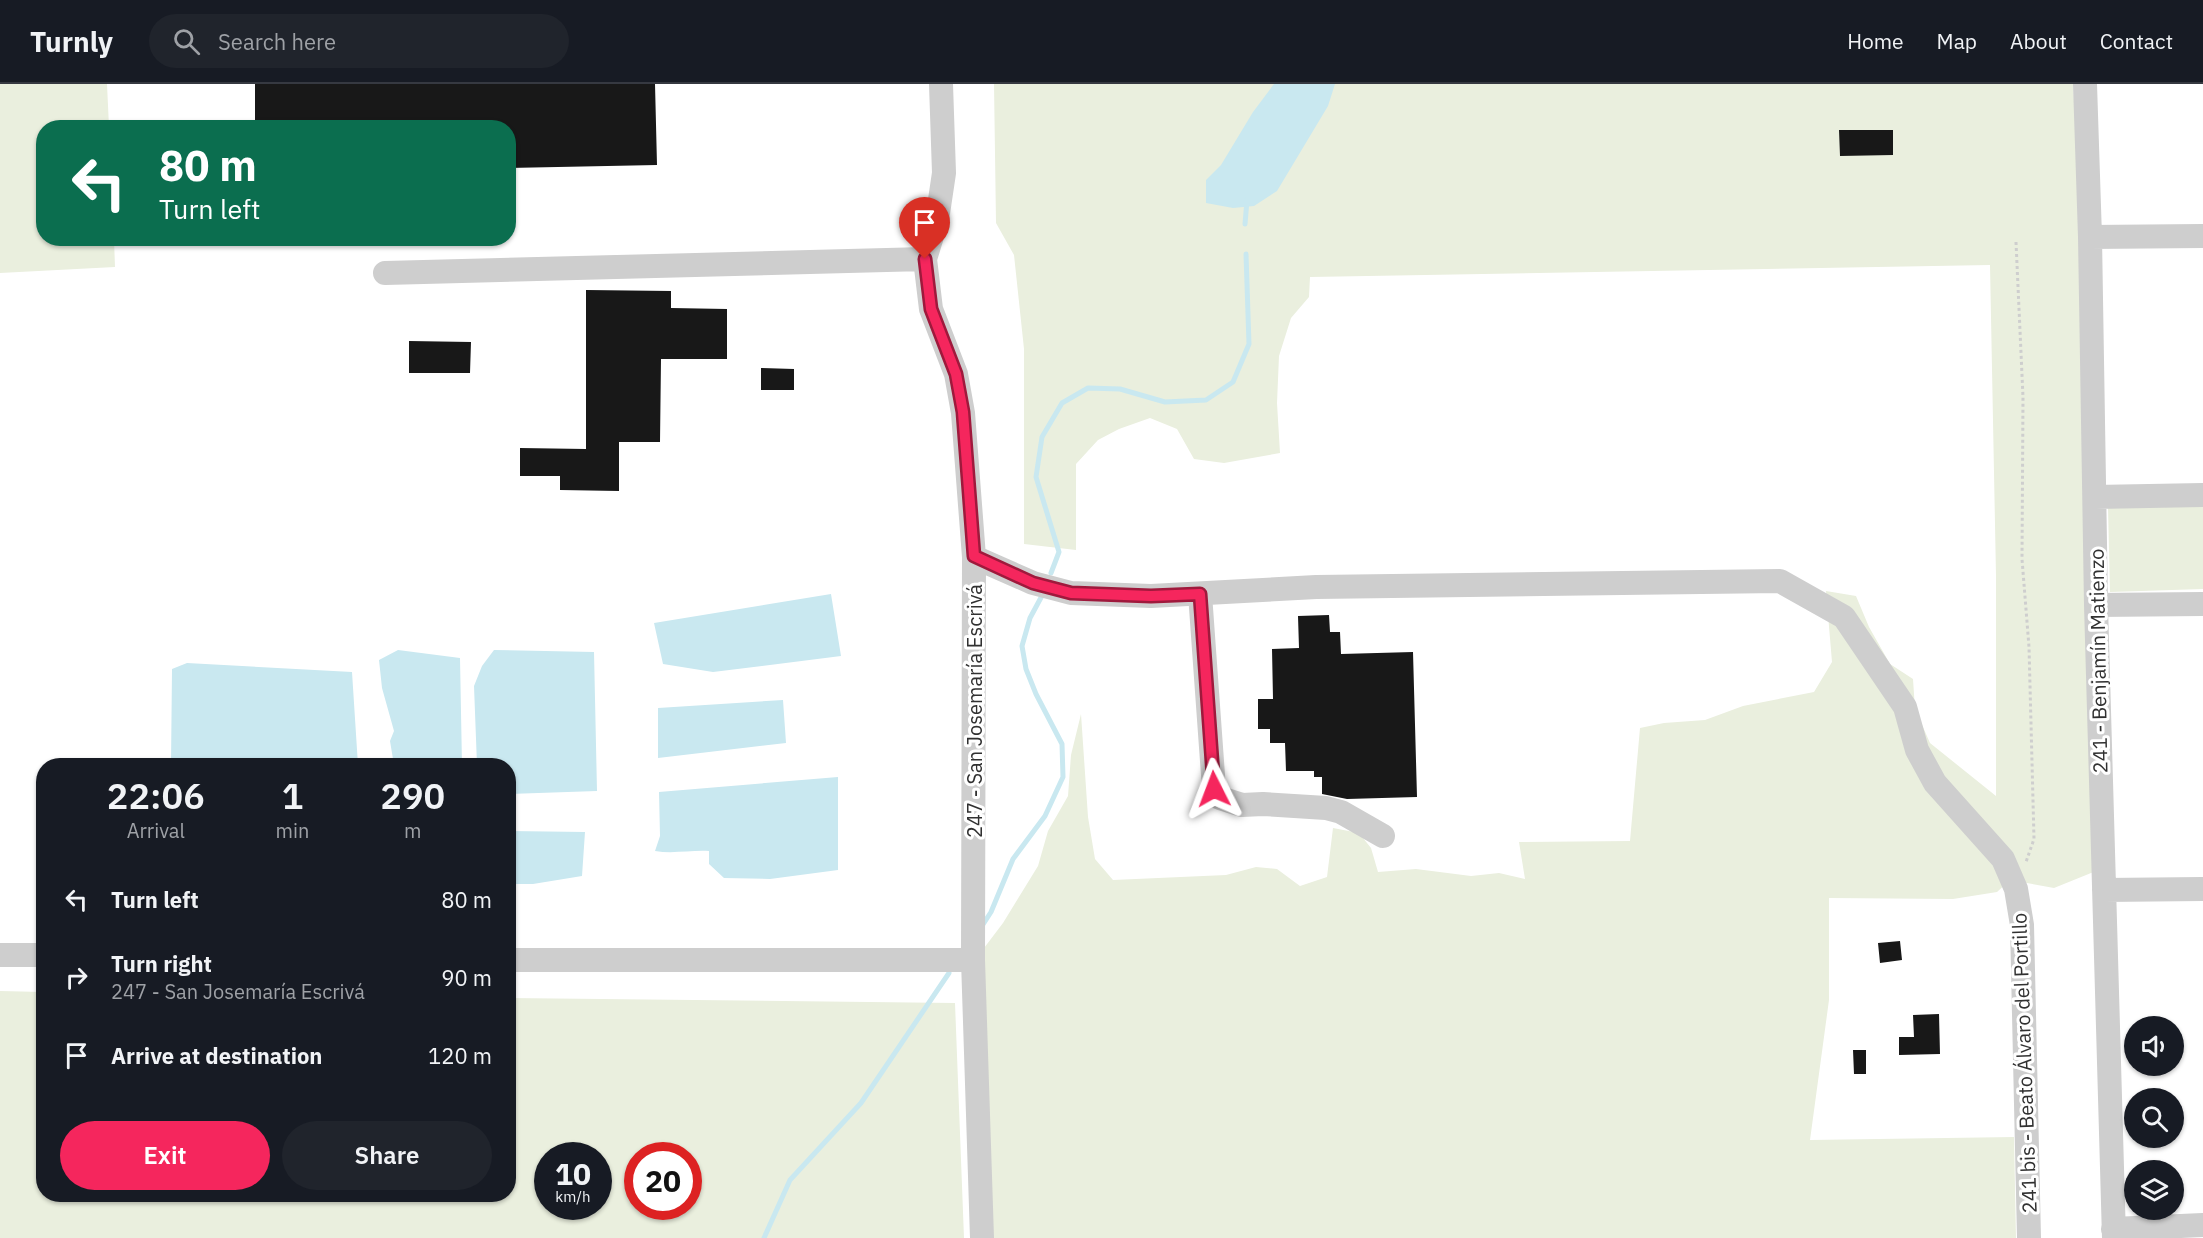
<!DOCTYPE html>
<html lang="en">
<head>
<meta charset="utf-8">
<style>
	:root { --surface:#171b24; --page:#20242c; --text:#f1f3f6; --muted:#9ea1a6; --line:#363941; --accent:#f5265d }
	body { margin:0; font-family:"IBM Plex Sans",sans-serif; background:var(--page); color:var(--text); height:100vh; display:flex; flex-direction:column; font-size:22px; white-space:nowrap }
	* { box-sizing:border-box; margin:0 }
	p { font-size:20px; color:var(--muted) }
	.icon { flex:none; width:33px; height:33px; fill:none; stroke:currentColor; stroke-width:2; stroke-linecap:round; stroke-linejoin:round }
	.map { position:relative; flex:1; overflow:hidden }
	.drawer { position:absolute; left:36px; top:674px; width:480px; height:444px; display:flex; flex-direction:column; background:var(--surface); border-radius:24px; box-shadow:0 2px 4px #0004 }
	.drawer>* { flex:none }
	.banner { position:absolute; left:36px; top:36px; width:480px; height:126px; border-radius:24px; box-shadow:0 2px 4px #0004; background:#0b6e4f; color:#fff; overflow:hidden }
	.buttons { position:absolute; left:2124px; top:932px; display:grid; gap:12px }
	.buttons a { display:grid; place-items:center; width:60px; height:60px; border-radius:50%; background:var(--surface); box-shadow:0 2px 4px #0004; font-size:30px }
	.speed { position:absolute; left:534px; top:1058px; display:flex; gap:12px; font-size:30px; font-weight:700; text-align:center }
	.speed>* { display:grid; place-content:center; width:78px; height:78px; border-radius:50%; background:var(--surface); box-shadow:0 2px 4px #0004; line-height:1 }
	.speed small { font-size:15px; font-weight:400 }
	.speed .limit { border:9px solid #d22; background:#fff; color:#111 }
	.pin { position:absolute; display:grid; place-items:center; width:51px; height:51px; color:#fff; margin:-62px -26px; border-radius:50% 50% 50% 0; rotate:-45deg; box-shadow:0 0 6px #0007 }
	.pin .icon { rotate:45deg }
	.me { position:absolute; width:66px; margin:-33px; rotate:357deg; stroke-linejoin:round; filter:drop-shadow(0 0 4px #0008) }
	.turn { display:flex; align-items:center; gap:21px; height:126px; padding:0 24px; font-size:27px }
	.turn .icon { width:78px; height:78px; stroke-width:2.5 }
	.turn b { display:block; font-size:42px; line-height:51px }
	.eta { display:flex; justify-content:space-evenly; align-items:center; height:102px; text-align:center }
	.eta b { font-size:36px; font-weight:600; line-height:42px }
	.button { display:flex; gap:12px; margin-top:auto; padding:12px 24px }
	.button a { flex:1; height:69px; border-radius:36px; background:var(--accent); color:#fff; font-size:24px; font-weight:600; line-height:69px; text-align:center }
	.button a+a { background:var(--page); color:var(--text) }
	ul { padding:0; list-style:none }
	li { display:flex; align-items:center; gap:18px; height:78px; padding:0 24px }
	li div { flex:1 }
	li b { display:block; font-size:22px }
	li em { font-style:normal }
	header { display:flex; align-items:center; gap:36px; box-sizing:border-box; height:84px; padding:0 30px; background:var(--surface); border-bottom:2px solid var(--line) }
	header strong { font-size:28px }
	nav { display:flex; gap:33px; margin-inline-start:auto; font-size:21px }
	.search { width:420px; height:54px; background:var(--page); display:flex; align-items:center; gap:15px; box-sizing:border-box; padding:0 21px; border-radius:33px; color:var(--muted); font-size:22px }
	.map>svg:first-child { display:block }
	.green { fill:#eaefde; fill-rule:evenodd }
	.water { fill:#c9e8f0 }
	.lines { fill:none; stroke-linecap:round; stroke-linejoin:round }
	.stream { stroke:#c9e8f0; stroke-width:5 }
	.building { fill:#181818 }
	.path { stroke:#cecece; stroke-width:3; stroke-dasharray:3 3; stroke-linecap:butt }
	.minor { stroke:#cecece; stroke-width:24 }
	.route-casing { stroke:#9f193c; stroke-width:15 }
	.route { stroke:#f5265d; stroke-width:10 }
	.labels { text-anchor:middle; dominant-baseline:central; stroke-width:6; stroke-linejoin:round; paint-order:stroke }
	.street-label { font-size:20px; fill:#313131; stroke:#fff }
</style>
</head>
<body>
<header>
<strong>Turnly</strong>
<div class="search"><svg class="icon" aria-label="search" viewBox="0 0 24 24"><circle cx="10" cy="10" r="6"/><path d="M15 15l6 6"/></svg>Search here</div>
<nav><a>Home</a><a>Map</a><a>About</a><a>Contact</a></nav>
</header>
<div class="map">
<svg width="2203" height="1154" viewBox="0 0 2203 1154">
	<rect width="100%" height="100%" fill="#fff"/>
	<path class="green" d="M0,0h107l2,43 -65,1v110l70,1 1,28 -115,6z
		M994,0h1079l10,160 13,627 -42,17 -44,-8 -13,12 -44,7 -124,-1v102l-19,140 204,-3 2,101h-1024l-11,-286 22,-29 35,-57 10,-35 20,-35 3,-41 10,-41 7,103 7,42 18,21 113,-5 30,-8 21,2 23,17 27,-9 6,-49 26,5 12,15 7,24 38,-3 55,7 28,-3 26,6 -6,-37 111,-1 10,-113 24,-5 41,-3 38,-14 71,-14 18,-30 -6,-71 30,5 13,31 21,37 23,15 2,30 15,34 66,53v-220l-6,-311 -680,12 -1,20 -18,21 -12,38 -2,47 3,50 -56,10 -30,-4 -17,-30 -27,-11 -31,11 -21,11 -22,24v86l-52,-6v-195l-10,-94 -18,-32z
		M2203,422v83l-93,3 -2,-84z
		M0,907l43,1 1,202h464l1,-196 446,5 9,235h-964zM548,1071h50v51h-50zM638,1071h50v51h-50z"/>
	<path class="water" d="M1274,0h61l-7,22 -51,85 -23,15 -21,2 -27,-5v-23l15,-15 32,-53z
		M831,510l10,62 -128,16 -50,-8 -9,-41z
		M398,566l62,8 2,107h-68l-4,-24 4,-10 -12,-43 -3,-28z
		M494,566l100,2 3,139 -88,3 -1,-29h-31l-3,-79 8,-20z
		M187,579l165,9 6,93h-187l1,-96z
		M783,616l3,43 -128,15v-50z
		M838,693v93l-68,9 -46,-1 -15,-14v-13c-18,-1 -36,3 -54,0l5,-15 -1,-44z
		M509,747l76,1 -3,44 -49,8h-24z"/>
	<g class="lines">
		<path class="stream" d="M1245,140l2,-24
			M1051,489l8,-21 -23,-75 6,-40 20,-34 26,-15 32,1 45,13 41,-2 27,-18 16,-38 -3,-90
			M982,842l9,-14 22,-53 32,-43 18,-39 -1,-33 -26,-50 -10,-25 -4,-23 8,-28 14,-26
			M764,1154l26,-58 71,-77 88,-130"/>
	</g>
	<path class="building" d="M255,0h400l2,81 -149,3v-40h-253z
		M1839,46h54v25l-53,1z
		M586,206l85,1v17l56,1v50h-66l-1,83h-41v49l-59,-1v-14h-40v-28l66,1z
		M409,257l62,1 -1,31h-61z
		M761,284l33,1v21h-33z
		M1329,531l1,17h10l1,22 72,-2 4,145 -70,2 -25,-5v-17h-8v-6h-28l-1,-28h-15v-14h-12v-30h15l-1,-50 27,-1 -1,-32z
		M1900,857l2,19 -22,3 -2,-20z
		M1939,930l1,40 -41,1v-18h15l-1,-22z
		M1853,966h13v24h-12z"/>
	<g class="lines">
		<path class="path" d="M2016,158l7,155 -1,162 7,88 5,192 -8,23"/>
		<path class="minor" d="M941,0l3,89 -7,47 -12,39 6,50 25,65 7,39 11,144 -1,403 9,278
			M2085,0l5,153 6,368 18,633
			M2090,153l113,-1
			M385,189l540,-14
			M2095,413l108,-2
			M974,473l59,26 38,10 80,3 165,-9 464,-6 64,36 61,90 12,43 18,33 68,76 13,30 6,36 7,313
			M1200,510l14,195 6,9 22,7 21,-1 63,4 15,4 42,24
			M2096,521l107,-1
			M2104,806l99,-1
			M0,871h44
			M508,876h465
			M2113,1145l90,-4"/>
	</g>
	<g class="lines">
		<g class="route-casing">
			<path id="route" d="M925,175l6,50 25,65 7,38 11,144 59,27 38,10 80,3 49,-2 14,195"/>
		</g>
		<use href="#route" class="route"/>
	</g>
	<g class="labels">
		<g class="street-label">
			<text transform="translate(2098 577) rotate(-91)">241 - Benjamín Matienzo</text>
			<text transform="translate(974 627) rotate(-90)">247 - San Josemaría Escrivá</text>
			<text transform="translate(2024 979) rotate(-92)">241 bis - Beato Álvaro del Portillo</text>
		</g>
	</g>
</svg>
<div class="buttons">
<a><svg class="icon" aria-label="sound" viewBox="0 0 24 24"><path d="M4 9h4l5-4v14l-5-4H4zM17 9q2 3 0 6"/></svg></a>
<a><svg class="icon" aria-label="search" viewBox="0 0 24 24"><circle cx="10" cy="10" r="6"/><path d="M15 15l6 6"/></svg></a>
<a><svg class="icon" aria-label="layers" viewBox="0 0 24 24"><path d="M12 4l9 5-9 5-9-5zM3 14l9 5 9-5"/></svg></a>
</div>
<div class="speed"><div>10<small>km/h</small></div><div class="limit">20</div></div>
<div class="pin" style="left:925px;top:175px;background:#d93025"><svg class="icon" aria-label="arrive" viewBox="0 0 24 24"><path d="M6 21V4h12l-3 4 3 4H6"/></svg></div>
<svg class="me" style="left:1214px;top:705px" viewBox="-20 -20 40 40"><path d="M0-17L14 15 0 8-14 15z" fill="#f5265d" stroke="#fff" stroke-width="4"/></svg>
<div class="banner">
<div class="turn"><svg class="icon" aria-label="left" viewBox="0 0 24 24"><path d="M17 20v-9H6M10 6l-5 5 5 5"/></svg><div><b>80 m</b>Turn left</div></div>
</div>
<section class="drawer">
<div class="eta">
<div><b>22:06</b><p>Arrival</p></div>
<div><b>1</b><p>min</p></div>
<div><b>290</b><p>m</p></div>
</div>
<ul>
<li><svg class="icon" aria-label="left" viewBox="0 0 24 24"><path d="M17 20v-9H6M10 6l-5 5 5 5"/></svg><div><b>Turn left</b></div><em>80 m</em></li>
<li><svg class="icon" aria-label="right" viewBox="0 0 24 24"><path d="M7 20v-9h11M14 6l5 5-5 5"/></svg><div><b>Turn right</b><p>247 - San Josemaría Escrivá</p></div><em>90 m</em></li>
<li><svg class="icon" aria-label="arrive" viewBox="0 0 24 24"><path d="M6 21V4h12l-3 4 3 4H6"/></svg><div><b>Arrive at destination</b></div><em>120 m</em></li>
</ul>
<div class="button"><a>Exit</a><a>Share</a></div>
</section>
</div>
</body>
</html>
